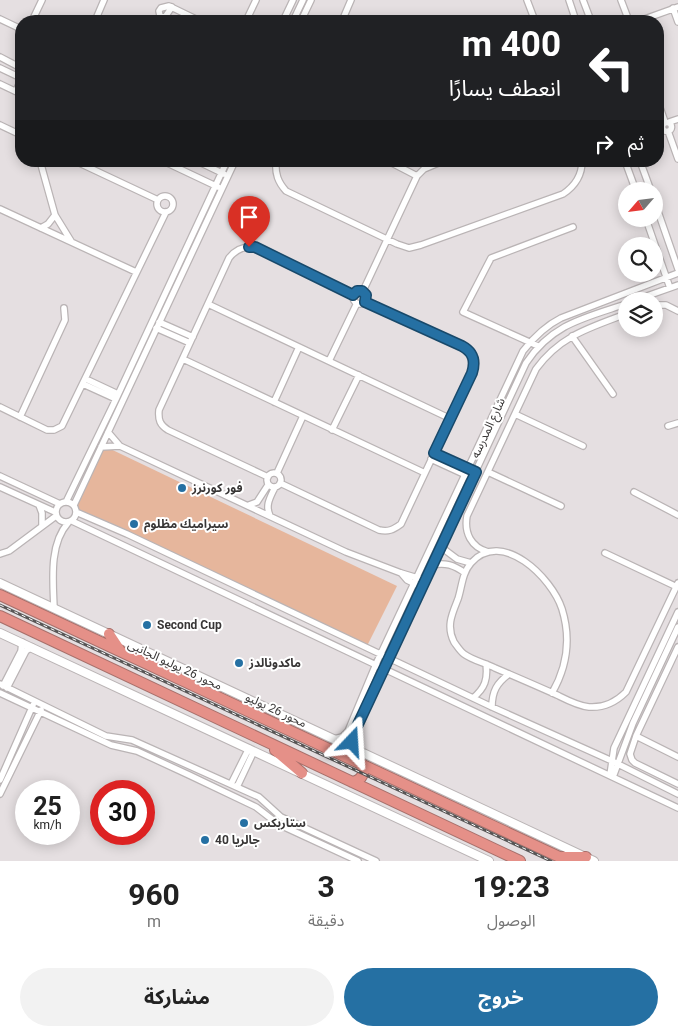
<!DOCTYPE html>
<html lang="ar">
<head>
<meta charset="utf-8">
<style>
	:root { --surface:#fff; --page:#f2f2f2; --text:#222; --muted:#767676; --accent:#2570a3 }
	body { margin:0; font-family:Roboto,"Noto Sans Arabic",sans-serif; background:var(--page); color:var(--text); direction:rtl; height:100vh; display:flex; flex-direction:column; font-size:19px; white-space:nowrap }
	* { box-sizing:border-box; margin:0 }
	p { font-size:16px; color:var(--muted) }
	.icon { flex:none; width:28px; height:28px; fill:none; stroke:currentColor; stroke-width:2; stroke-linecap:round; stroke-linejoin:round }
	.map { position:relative; height:861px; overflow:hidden; direction:ltr }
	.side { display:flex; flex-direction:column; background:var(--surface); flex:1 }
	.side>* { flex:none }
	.hud { position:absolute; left:15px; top:15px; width:649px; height:152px; border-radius:20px; box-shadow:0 2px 12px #0003; direction:rtl; background:#202124; color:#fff; overflow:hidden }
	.needle { width:32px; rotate:242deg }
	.fabs { position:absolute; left:618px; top:182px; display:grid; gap:10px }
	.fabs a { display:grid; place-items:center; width:45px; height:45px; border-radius:50%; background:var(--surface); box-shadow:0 2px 12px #0003; font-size:25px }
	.speed { position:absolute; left:15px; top:780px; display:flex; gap:10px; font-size:25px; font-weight:700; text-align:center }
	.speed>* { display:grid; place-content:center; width:65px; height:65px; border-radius:50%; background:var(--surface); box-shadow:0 2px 12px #0003; line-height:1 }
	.speed small { font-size:12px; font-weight:400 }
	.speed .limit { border:8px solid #d22; background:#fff; color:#111 }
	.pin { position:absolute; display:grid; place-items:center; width:42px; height:42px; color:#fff; margin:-51px -21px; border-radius:50% 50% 50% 0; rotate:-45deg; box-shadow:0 0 5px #0007 }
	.pin .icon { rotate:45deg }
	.me { position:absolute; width:55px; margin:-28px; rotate:20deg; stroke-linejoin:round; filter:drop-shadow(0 0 4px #0008) }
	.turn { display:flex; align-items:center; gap:18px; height:105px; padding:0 20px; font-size:22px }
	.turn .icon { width:65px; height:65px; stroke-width:2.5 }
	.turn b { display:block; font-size:35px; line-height:42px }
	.then { display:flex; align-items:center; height:48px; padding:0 20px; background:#0003; gap:10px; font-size:19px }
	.eta { display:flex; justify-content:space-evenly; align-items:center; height:85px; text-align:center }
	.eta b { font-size:30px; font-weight:700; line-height:35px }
	.cta { display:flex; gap:10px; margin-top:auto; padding:10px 20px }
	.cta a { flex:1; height:58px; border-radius:30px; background:var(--accent); color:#fff; font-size:20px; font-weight:700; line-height:58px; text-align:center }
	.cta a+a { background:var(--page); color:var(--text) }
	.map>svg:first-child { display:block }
	.green { fill:#e6b69c }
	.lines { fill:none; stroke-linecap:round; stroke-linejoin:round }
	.street-casing { stroke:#bab4b5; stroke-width:8 }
	.secondary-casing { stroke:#bab4b5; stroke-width:10 }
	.highway-casing { stroke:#a8706b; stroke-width:12 }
	.street { stroke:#fff; stroke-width:5.5 }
	.secondary { stroke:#fff; stroke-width:8 }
	.highway { stroke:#e59088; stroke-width:10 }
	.rail-casing { stroke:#585656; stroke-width:3 }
	.rail { stroke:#fff; stroke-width:1; stroke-dasharray:4; stroke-linecap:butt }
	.route-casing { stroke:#18496a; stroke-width:12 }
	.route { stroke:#2570a3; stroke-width:9 }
	.poi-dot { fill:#2570a3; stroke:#fff; stroke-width:2 }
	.labels { text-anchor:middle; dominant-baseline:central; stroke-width:4; stroke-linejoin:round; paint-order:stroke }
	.street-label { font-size:12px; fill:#383636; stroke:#fff }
	.poi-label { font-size:12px; font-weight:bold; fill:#383636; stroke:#fff; text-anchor:start }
</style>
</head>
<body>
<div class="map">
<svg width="678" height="861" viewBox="0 0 678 861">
	<rect width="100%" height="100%" fill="#e5dfe1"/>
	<path class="green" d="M100,444l297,142 -30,60 -296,-140z"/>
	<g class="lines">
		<g class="street-casing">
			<path id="street" d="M527,0l8,21
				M569,0l7,21
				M583,0l8,21
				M621,0l8,21
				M172,7l-7,10 -5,-1 -1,-5 2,-3 8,-2 31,15
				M673,8l5,14
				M0,19l21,10
				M32,21l10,-21
				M95,21l9,-21
				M246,21l10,-21
				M283,21l10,-21
				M293,21l10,-21
				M301,21l10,-21
				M342,21l9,-21
				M639,21l39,-14
				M0,57l21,11
				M0,68l21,10
				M0,84l21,10
				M16,91l5,-11
				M658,102l7,20
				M669,122l9,-3
				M662.5 127a4.5 4.5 0 1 1 9 0a4.5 4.5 0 1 1-9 0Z
				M0,125l21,10
				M668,131l10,28
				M40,161l15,54 16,26
				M75,161l83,39
				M163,161l55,26
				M197,161l27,13
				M276,161c-1,13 2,21 10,30l111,53 12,4 12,-3 142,-51c12,-8 19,-18 19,-33
				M388,161l29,15
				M625,161l11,30
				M640,161l11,30
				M157 204a8 8 0 1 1 16 0a8 8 0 1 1-16 0Z
				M654,200l24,69
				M0,209l136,63
				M646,219l24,69
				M41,228l7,-4 7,-9
				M353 297a7 7 0 1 1 14 0a7 7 0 1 1-14 0Z
				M363,291l54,-115 7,-7 19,-8
				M633,301l45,-16
				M208,304l243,115
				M654,305h12l12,6
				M159,322l34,15
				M156,328l34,15
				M572,336l41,58
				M538,346l-75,-34 28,-54 82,-31
				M183,359l242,114
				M329,361l28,-58
				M86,379l32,15
				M83,384l33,15
				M274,402l25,-55
				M0,407l47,23h7l8,-4 104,-214
				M515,414l68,32
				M20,417l45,-97 -1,-12
				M668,426l10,-3
				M332,430l27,-55
				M108,432l12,14
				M101,447l19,-1 226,106 55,21 20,6
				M434,453l37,17
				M431,459l37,17
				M488,472l73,34
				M267 480a7 7 0 1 1 14 0a7 7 0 1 1-14 0Z
				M277,473l26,-57
				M0,476l60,28
				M268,477l-100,-47c-8,-5 -10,-10 -9,-20l70,-152c7,-9 15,-12 26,-11l98,48
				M280,483l99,47c9,2 14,0 22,-6l71,-151c3,-10 3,-15 -3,-23l-104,-48
				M0,487l55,25
				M634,492l44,23
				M56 512a10 10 0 1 1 20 0a10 10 0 1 1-20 0Z
				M66,502l50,-103 111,-238
				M39,505l3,8v13
				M74,505l161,-344
				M249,505l8,-3 11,-17
				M76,512l51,22 365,173 120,54 66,33
				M270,516c-5,-11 0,-18 5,-29
				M72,521l606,287
				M441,547l16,12 14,4
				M488,552c-17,-5 -24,-19 -21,-36l69,-147c24,-33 53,-41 90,-55
				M605,553l72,34
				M0,554l9,-3 47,-35
				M432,565c13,-3 22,0 33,8
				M401,573l6,7 10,5
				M54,608c-1,-27 -5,-64 14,-85
				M678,647l-42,89 -6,18 2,6 3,3 43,21
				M0,684l106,52 26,4 127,57 22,20 95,44
				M3,686l18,-35 1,-9
				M7,688l19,-37 6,-4
				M0,693l111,52 26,6 52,24 67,32 22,17 80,37
				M552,693c15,-26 19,-55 10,-84 -10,-31 -60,-81 -91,-46 -9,10 -9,24 -13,36 -6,15 -12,27 -4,43 3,4 6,9 10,12 8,6 21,9 31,14 21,9 42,18 62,27 10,5 21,11 32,12 15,1 27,-5 37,-15l52,-109
				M473,698c12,-10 15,-19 13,-34
				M492,707c0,-16 5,-24 17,-33
				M636,736l42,21
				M334,739l8,-2 6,-6 28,-67 147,-313c11,-14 22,-25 38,-33l117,-45
				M355,749l-3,-7 1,-7 173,-372c26,-39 58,-45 100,-59
				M610,775l4,-27 64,-136
				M613,777l20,-54 45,-96
				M0,780l33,-75
				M231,784l18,-36
				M237,787l17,-36
				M0,794l41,-84"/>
		</g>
		<g class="secondary-casing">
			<path id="secondary" d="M0,583l594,278
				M0,633l489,228"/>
		</g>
		<g class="highway-casing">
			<path id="highway" d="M0,595l568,266
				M0,616l520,245
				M109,634l10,15
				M275,750l27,23
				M352,782c11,-2 14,-10 8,-19
				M562,857h24"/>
		</g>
		<use href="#street" class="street"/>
		<use href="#secondary" class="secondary"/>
		<use href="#highway" class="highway"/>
		<g class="rail-casing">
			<path id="rail" d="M0,605l551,256"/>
		</g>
		<use href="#rail" class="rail"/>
	</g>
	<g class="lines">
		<g class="route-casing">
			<path id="route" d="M249,247h6l98,48 4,-4h5l4,4 -1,7 97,44c11,6 14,14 10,27l-38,80 42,19 -123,263 -1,7"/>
		</g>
		<use href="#route" class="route"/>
	</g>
	<g class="poi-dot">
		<circle cx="182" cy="488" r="5"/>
		<circle cx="134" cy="524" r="5"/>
		<circle cx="147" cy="625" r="5"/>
		<circle cx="239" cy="663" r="5"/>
		<circle cx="244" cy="823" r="5"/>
		<circle cx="205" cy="840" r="5"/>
	</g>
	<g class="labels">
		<g class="street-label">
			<text transform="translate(488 428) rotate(-65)">شارع المدرسه</text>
			<text transform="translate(175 665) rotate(25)">محور 26 يوليو الجانبى</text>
			<text transform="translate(276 710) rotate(25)">محور 26 يوليو</text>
		</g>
		<g class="poi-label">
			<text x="192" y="488">فور كورنرز</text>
			<text x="144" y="524">سيراميك مظلوم</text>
			<text x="157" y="625">Second Cup</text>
			<text x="249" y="663">ماكدونالدز</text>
			<text x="254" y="823">ستاربكس</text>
			<text x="215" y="840">جالريا 40</text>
		</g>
	</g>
</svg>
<div class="fabs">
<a><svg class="needle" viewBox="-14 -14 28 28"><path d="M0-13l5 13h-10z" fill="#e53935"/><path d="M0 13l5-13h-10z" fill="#767676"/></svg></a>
<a><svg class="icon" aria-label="search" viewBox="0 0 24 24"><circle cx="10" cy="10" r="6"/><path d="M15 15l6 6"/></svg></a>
<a><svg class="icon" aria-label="layers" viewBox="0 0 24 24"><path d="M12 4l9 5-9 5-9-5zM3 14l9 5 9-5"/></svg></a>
</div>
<div class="speed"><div>25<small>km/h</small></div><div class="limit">30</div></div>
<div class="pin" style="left:249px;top:247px;background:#d93025"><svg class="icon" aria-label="arrive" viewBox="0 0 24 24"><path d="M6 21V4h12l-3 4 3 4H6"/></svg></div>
<svg class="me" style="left:352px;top:742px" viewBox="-20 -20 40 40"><path d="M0-17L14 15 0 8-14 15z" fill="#2570a3" stroke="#fff" stroke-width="4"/></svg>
<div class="hud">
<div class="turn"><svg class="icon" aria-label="left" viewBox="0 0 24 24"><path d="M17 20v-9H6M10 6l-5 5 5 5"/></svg><div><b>400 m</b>انعطف يسارًا</div></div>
<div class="then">ثم<svg class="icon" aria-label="right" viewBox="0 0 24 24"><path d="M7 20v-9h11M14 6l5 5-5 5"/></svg></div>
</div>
</div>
<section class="side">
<div class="eta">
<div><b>19:23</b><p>الوصول</p></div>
<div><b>3</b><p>دقيقة</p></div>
<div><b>960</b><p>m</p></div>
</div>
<div class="cta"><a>خروج</a><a>مشاركة</a></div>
</section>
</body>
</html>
